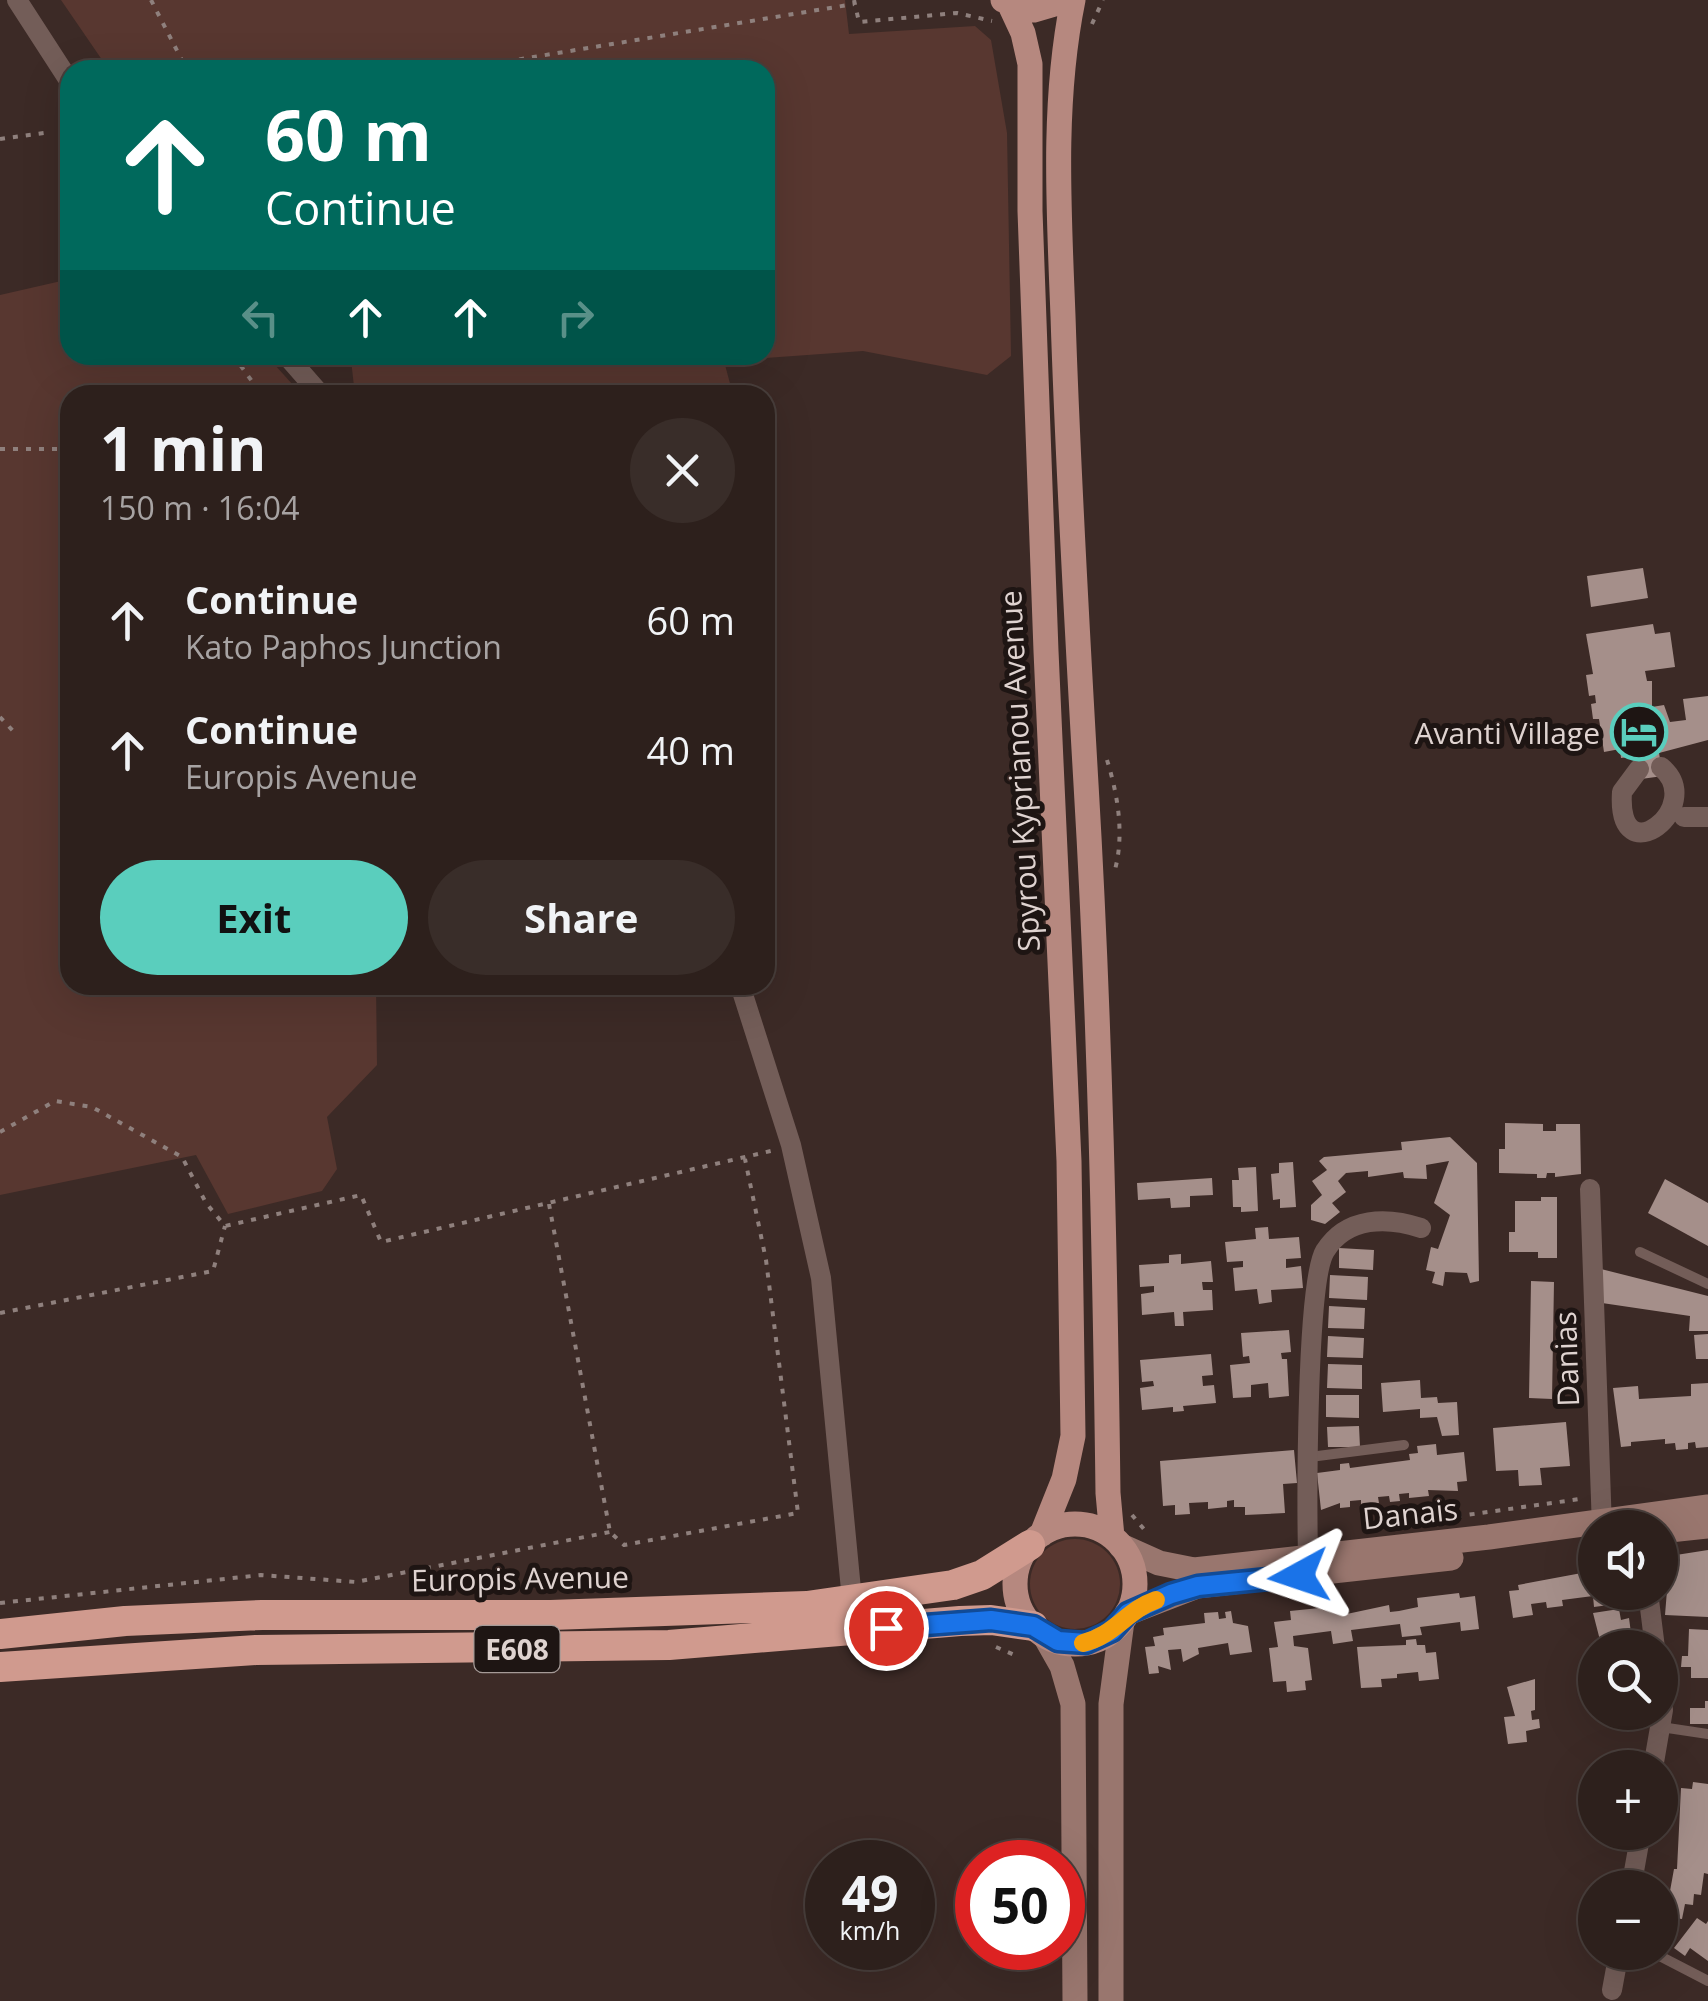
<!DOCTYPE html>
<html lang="en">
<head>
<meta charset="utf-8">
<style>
	:root { --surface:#2d201c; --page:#392d29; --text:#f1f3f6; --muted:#a7a3a3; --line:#483e3b; --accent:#5acebd }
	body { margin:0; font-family:"Open Sans",sans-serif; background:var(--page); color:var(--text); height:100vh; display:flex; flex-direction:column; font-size:38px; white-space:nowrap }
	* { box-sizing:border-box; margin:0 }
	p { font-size:32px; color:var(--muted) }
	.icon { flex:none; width:55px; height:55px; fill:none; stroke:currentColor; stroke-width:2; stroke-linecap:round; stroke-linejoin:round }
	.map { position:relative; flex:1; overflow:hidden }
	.panel { position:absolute; left:60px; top:385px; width:715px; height:610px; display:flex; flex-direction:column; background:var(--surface); border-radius:30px; box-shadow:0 10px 40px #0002,0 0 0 2px var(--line) }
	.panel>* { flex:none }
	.hud { position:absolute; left:60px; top:60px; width:715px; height:305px; border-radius:30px; box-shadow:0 10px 40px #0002,0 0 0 2px var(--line); background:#00695c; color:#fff; overflow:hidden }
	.buttons { position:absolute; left:1578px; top:1510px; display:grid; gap:20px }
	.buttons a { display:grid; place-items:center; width:100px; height:100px; border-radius:50%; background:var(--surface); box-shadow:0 10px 40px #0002,0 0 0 2px var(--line); font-size:50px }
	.speed { position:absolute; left:805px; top:1840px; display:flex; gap:20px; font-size:50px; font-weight:700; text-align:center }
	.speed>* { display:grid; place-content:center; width:130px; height:130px; border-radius:50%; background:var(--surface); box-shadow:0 10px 40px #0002,0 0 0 2px var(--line); line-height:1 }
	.speed small { font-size:25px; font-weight:400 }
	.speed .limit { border:15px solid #d22; background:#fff; color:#111 }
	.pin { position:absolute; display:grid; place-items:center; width:85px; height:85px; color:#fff; margin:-42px; border:5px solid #fff; border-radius:50%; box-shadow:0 2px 10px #0007 }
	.me { position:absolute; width:110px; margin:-55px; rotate:265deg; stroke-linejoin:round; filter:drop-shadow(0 0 8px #0008) }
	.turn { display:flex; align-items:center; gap:35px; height:210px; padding:0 40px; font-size:45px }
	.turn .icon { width:130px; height:130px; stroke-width:2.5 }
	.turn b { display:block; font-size:70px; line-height:85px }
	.lanes { display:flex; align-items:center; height:95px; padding:0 40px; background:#0003; justify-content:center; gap:50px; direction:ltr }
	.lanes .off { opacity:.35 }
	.round { display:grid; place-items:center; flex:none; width:105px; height:105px; border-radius:52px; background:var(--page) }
	.headline { display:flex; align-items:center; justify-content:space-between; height:170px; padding:0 40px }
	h1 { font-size:60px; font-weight:700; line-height:75px }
	.primary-button { display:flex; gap:20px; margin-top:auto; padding:20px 40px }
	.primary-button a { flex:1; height:115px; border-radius:60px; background:var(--accent); color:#111; font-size:40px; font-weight:700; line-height:115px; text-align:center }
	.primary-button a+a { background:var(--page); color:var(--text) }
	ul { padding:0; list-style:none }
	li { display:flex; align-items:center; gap:30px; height:130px; padding:0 40px }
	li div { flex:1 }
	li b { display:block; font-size:38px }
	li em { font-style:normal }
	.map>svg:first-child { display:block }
	.green { fill:#583730 }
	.building { fill:#a58f8a }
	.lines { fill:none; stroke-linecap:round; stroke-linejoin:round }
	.path { stroke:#8f807d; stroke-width:4; stroke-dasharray:5 8; stroke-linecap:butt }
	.lane { stroke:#735d58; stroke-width:10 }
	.street { stroke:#735d58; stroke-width:20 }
	.secondary { stroke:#99766e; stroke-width:25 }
	.primary { stroke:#b6887f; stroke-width:25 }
	.highway { stroke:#d09a8e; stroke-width:30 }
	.route-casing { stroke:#114b97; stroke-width:25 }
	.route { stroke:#1a73e8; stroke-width:18 }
	.slow { stroke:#f59e0b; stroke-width:18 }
	.labels { text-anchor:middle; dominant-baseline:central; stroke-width:10; stroke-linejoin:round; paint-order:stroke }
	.shield { fill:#1e1513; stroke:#a59a97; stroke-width:2.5 }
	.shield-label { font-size:28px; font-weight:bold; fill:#dfd3d0 }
	.poi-label { font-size:30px; fill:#dfd3d0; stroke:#1e1513; text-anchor:end }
	.street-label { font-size:30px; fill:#dfd3d0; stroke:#1e1513 }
</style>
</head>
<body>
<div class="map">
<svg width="1708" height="2001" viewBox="0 0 1708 2001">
	<rect width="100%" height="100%" fill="#3c2a26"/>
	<path class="green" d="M61,0h784l4,34 126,-8 16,14 16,93 4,223 -24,19 -124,-24 -139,10 8,30 -3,4h-374l-4,-35 -4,-5h418v-285h-656z
		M70,279v76h196l36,40h-232v590h306l1,80 -50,52 10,52 -15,22 -94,23 -32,-59 -196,40v-900z
		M1030 1584a45 45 0 1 1 90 0a45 45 0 1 1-90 0Z"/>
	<path class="building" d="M1643,568l5,30 -57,9 -4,-31z
		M1653,624l2,10 15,-2 5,35 -30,4 2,10h5v26l12,-2 6,17 16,-2 -3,-21 25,-3v44l-49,13 4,23 -22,3 -5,-23 -15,2 -1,-9 -16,3 -5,-33h-6l-2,-15 5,-1 -1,-8 -6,1 -3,-21 7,-1 -7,-40z
		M1505,1123l38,1v7h13v-7h24l1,50 -26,3v-4h-8l-1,5h-9v-4l-38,-1v-24h6z
		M1450,1137l27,26 2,118 -9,2 -3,-10 -22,-1 -2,14 -11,-3 3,-11 -9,-2 5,-23 7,2 12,-34 -16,-12 15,-42 -23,4 1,14 -23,-1 -1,-6 -35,5v-6l-22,2 -8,8 8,11 -14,11 8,9 -15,12 -14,-4v-15l11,-10 -10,-14 15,-11 -8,-9 5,-4 78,-7 -1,-8z
		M1293,1162l3,45 -16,1v-9l-7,1 -2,-26 8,-1v-10z
		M1256,1167l2,44 -17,1v-5h-8l-1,-27h7l-1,-12z
		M1212,1178l1,17 -23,1v11l-19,1 -1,-10 -32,2 -1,-17z
		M1665,1179l43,24v43l-60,-33z
		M1541,1197h16v61h-19v-6h-29v-20h6v-31h26z
		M1268,1227l1,12 30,-2 2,21 -15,1v9l15,-2 2,22 -32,2 1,12 -13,2 -2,-15 -22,2 -2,-23 10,-1v-6l-16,1 -2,-20 31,-3 -1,-11z
		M1339,1248l35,2 -1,20 -34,-2z
		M1181,1254v10l30,-3 2,21h-11l1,8h9l1,20 -30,2 1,14h-9l-1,-14 -32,3 -1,-21 13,-2v-6l-14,1 -1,-22 30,-2v-8z
		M1601,1269l107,27v35h-19l1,-15 -88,-13z
		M1330,1275l38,2 -1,23 -38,-2z
		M1531,1281l23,1 -2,117 -23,-1z
		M1329,1306l36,2 -1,21 -36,-1z
		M1289,1330l2,22 -10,1 1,6h5l2,37 -20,2 -1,-15 -17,2v12l-18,1 -3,-33 20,-2 -1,-7 -6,1 -2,-24z
		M1708,1334v25h-12l-2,-24z
		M1328,1336l36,2 -1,20 -36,-1z
		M1211,1354l2,21 -11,1 1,10 11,-1 2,18 -33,3 1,5 -11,1v-5l-31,3 -2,-22 14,-2 -1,-5 -11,1 -2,-22z
		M1328,1364l34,1v24l-35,-1z
		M1420,1380l1,18 16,-1 1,6 19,-1 2,33 -17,1 -5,-19 -17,1v-9l-37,3 -2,-29z
		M1708,1383v64l-12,1 -1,-6 -7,1v6l-12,1 -1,-7 -10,1v-5l-34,3v4l-10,1 -8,-59 25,-2 1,13 52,-3v-12z
		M1326,1395h33v23l-33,-1z
		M1566,1422l4,44 -30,2 2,17 -23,1 -1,-16 -22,1 -3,-43z
		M1359,1426l1,21h-32l-1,-20z
		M1436,1444l1,11 27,-3 3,29 -10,1 1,9 -30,-1 1,6 -20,2v-5l-10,1 1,7 -10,1 -1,-6 -11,1 1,6 -18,3v-6l-11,1v6l-10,1v-5l-19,7 -4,-37 23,-3v-6l9,-1 1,5 60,-8 -1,-6 9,-1 -1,-7z
		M1294,1450l3,33 -14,1 2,29 -40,2v-8h-11v-7l-7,1v6l-19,2v-7l-19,1 1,11 -15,1v-10l-12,1 -3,-45z
		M1708,1550v67l-43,-2 4,-49 7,-11z
		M1587,1572l1,4 7,-1v17h19l2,12 -22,3 -1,-11 -31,4 1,6 -16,2 -1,-6 -15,2 2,11 -20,3 -4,-27 10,-1 -1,-5z
		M1459,1593l1,5 15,-2 4,33 -18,2 -1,-9 -40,5 2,8 -20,2 -2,-13 -49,6 2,11 -20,3 -2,-13 -38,5 1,10 14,2 4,32 -7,1 1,9 -19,2 -1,-11 -13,1 -4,-34 9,-1 -4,-25 17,-2 -1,-9 39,-4 12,1 1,7 47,-10 1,7 9,-1 19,-4 -1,-9z
		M1619,1609l2,11 8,-2 4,30h-31l-9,-35z
		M1231,1611l2,12 15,3 4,26 -22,3 -2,-12 -30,5 1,6 -16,8 -2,-13 -13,1 3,20 -13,-4 1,7 -10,1 -4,-27 10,-1 -2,-9 11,-2 -1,-7 42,-5 -1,-10 14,-1 1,7 7,-1 -1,-6z
		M1689,1629l19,1v48h-17v-11h-10l1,-11h6z
		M1416,1639l1,6h8l1,8 10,-1 3,27 -20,2 -1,-9 -21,2v4l-16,1 1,8 -21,1 -4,-41 49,-2v-5z
		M1535,1679v31l-4,1 1,9 7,-1 1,9 -14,3 1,11 -19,2 -4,-27 11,-1 -8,-29z
		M1705,1701h3v23h-18v-16h15z
		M1693,1782l15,2v90l-4,-1 -3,22 -7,-1 -1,11 -8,-1 -3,15 -7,-1 -2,14 -13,-3 2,-39 8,1 4,-22h3l4,-81 11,1z
		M1697,1918l9,6 2,-3v40l-18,-13 -5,8 -11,-8z"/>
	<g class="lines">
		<path class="path" d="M151,0l36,70
			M854,0l5,22 98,-9 35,8
			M1092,24l11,-24
			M455,70l399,-66
			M0,139l44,-6
			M233,355l29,40
			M0,449h70
			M0,717l14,15
			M1107,760c11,35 18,77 7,113
			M0,1132l55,-31 37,6 90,50 24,46 19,23 136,-31 20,47 394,-92
			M549,1204l61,328 14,13 174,-32 -32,-253 -21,-101
			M0,1313l213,-42 12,-45
			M1132,1515l16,19
			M1431,1520l149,-21
			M0,1603l261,-28 95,7 254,-50
			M996,1647l23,10"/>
		<path class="lane" d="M1640,1252l68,32
			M1310,1457l94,-12
			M1661,1727l47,7
			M1652,1952l56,29"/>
		<path class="street" d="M17,0l53,82
			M286,355l35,40
			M1639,769l-17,23c-6,86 86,14 39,-25
			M1684,817h24
			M740,985l51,160 30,133 31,322
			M1590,1189l12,339
			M1308,1557c-1,-49 -2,-275 17,-306 22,-35 63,-34 96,-23
			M1648,1592l7,56
			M1653,1768l10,-58 -3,-22
			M1631,1888l10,-56
			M1612,1990l7,-38"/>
		<path class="secondary" d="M1660,1531l48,-5
			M1121,1546l38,17 35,7 295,-33 219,-30
			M1127,1613l70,-27 254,-28
			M1045,1636l17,30 11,38 2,297
			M1111,2001v-297l11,-83"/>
		<path class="primary" d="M1003,0l31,10 34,-10
			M1073,0c-21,103 -14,211 -10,316 5,156 14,312 23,468 14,236 19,473 22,709l4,44
			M1009,3l14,30 7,31v147l16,440 23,510 4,275 -9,43 -22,55
			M1015 1584a60 60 0 1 1 120 0a60 60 0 1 1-120 0Z"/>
		<path class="highway" d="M0,1634l125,-13 137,-6h289l256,-9 146,-21 29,-10 48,-30
			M0,1667l256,-17 413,-5 291,-24 31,-1 42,6"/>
	</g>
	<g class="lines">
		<g class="route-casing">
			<path id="route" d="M886,1628l105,-8 42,6 25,15 28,2 26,-12 16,-18 43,-19 27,-8 101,-10"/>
		</g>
		<use href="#route" class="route"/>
		<path class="slow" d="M1083,1643c31,-7 44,-33 73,-43"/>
	</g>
	<defs>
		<g id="hotel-ring" transform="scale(2.875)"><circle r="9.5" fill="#1e1513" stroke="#5acebd" stroke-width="1.5"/><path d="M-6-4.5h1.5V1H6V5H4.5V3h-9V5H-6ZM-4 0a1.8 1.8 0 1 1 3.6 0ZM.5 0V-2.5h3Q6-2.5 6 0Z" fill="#5acebd"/></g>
	</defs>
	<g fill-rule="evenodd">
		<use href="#hotel-ring" x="1639" y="732"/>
	</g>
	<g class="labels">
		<rect class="shield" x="474.5" y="1626" width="85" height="46" rx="8"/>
		<g class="shield-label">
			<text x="517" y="1649">E608</text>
		</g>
		<g class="poi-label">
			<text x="1600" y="732">Avanti Village</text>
		</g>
		<g class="street-label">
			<text transform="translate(1019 771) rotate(-93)">Spyrou Kyprianou Avenue</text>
			<text transform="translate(1566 1359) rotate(-92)">Danias</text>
			<text transform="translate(1410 1513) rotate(-6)">Danais</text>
			<text transform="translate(520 1578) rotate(-1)">Europis Avenue</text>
		</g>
	</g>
</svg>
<div class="buttons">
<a><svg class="icon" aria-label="sound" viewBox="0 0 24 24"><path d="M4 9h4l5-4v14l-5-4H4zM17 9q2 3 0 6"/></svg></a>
<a><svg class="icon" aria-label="search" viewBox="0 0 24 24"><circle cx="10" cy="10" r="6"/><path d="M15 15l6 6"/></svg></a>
<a>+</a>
<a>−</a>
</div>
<div class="speed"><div>49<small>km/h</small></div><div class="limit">50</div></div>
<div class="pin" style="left:886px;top:1628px;background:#d93025"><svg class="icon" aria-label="arrive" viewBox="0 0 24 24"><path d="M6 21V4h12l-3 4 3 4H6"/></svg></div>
<svg class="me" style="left:1299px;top:1576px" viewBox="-20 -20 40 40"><path d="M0-17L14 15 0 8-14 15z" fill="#1a73e8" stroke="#fff" stroke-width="4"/></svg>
<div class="hud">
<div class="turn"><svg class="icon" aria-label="ahead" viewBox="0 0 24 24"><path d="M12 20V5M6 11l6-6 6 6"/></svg><div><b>60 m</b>Continue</div></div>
<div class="lanes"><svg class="icon off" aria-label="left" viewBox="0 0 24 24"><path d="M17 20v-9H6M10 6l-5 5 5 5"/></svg><svg class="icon" aria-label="ahead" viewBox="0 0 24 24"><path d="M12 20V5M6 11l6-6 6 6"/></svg><svg class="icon" aria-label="ahead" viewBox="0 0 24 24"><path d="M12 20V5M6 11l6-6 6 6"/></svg><svg class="icon off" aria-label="right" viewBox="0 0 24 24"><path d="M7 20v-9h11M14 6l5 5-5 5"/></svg></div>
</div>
<section class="panel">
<div class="headline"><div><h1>1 min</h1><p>150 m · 16:04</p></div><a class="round"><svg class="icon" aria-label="close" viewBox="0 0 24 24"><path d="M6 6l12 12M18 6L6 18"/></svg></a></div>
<ul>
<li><svg class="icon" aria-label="ahead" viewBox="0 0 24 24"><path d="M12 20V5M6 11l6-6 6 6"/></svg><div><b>Continue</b><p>Kato Paphos Junction</p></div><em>60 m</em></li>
<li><svg class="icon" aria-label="ahead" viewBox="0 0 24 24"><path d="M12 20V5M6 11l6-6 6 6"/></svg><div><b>Continue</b><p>Europis Avenue</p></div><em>40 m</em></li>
</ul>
<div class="primary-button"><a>Exit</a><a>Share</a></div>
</section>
</div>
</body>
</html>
